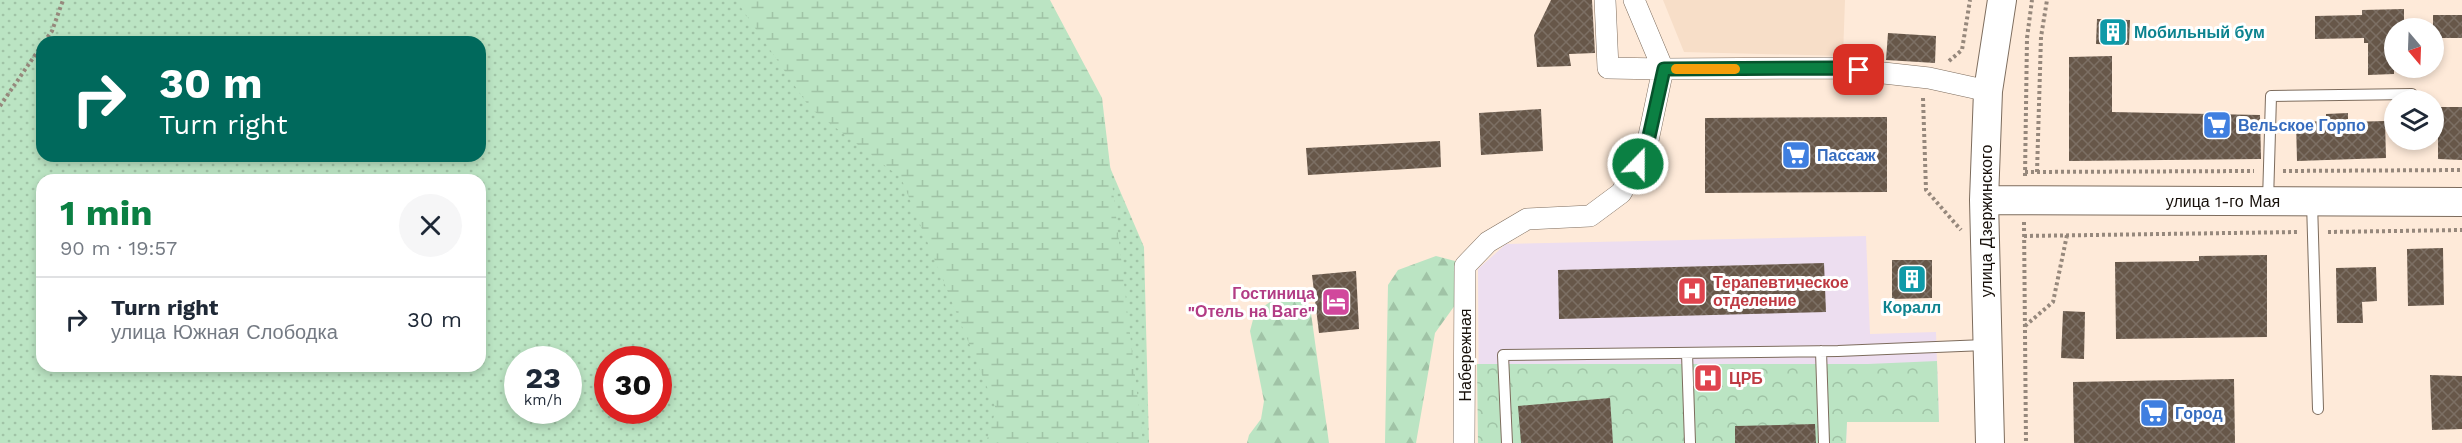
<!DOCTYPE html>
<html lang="en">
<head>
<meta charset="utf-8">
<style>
	:root { --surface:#fff; --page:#f6f6f7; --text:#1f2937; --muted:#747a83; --line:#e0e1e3; --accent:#0b8043 }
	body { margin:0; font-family:"Work Sans",sans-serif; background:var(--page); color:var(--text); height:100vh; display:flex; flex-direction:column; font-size:22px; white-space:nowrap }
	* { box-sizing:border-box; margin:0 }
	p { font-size:20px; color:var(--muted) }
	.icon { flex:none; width:33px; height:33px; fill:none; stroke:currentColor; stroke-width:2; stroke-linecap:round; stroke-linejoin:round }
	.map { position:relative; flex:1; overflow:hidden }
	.side { position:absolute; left:36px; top:174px; width:450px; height:198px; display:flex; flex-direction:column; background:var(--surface); border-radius:18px; box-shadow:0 3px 9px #0003 }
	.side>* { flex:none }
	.banner { position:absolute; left:36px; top:36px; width:450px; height:126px; border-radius:18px; box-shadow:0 3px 9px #0003; background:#00695c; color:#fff; overflow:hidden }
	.needle { width:39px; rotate:161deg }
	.tools { position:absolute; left:2384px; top:18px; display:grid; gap:12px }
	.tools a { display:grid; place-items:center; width:60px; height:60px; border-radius:50%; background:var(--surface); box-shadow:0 3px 9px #0003; font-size:30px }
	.speed { position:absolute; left:504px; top:346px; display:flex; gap:12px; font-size:30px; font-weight:700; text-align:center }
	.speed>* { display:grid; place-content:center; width:78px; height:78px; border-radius:50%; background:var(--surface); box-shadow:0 3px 9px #0003; line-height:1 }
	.speed small { font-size:15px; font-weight:400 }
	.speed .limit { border:9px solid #d22; background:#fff; color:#111 }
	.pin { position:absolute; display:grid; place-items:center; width:51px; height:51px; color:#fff; margin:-26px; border-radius:12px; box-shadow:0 3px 9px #0006 }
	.me { position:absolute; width:66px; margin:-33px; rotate:22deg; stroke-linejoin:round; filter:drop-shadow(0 0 4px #0008) }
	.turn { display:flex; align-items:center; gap:21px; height:126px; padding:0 24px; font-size:27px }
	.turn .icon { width:78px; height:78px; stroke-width:2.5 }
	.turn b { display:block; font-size:42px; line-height:51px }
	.round { display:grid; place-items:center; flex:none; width:63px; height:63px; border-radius:32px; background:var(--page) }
	.head { display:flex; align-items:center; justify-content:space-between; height:102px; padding:0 24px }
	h1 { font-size:36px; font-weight:700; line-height:45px; color:var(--accent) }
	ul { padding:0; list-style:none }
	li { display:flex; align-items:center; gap:18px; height:84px; padding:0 24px; border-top:2px solid var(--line) }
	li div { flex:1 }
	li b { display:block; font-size:22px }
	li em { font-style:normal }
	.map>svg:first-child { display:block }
	.built { fill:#f7dec8 }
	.medical { fill:#eddef0 }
	.grass { fill:url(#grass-dots); fill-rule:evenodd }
	.forest { fill:url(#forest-firs) }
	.wetland { fill:url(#wetland-marsh) }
	.park { fill:url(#park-crowns) }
	.building { fill:url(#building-cross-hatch) }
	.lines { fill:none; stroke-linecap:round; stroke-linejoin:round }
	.lane-casing { stroke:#7d6c5d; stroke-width:12 }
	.street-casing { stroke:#7d6c5d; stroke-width:22 }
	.secondary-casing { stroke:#7d6c5d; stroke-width:30 }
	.path { stroke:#96887c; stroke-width:4; stroke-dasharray:3 3; stroke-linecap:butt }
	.lane { stroke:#fff; stroke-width:10 }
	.street { stroke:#fff; stroke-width:21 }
	.secondary { stroke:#fff; stroke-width:28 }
	.route-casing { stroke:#07532c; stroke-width:15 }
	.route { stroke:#0b8043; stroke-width:10 }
	.slow { stroke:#f59e0b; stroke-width:10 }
	.labels { text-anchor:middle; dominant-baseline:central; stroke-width:6; stroke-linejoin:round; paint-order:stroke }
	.culture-label { font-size:16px; font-weight:bold; fill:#0d838f; stroke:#fff; text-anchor:start }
	.shop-label { font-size:16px; font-weight:bold; fill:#366cbe; stroke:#fff; text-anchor:start }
	.street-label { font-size:16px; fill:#17100a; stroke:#fff }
	.health-label { font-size:16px; font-weight:bold; fill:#be3a42; stroke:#fff; text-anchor:start }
	.hotel-label { font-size:16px; font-weight:bold; fill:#b23c85; stroke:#fff; text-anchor:end }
</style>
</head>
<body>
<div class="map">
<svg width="2462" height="443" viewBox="0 0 2462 443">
	<defs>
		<pattern id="grass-dots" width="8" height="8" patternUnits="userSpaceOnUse" patternTransform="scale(1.5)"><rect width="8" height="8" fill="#bbe4c3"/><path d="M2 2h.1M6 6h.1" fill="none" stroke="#a0c3a6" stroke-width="1.8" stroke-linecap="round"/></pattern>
		<pattern id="forest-firs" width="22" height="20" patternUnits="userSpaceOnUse" patternTransform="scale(1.5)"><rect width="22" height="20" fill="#bbe4c3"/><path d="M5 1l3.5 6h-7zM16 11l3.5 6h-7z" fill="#a0c3a6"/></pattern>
		<pattern id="wetland-marsh" width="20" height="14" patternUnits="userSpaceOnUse" patternTransform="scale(1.5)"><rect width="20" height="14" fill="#bbe4c3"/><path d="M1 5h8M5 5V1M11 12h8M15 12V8" fill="none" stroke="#a0c3a6"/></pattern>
		<pattern id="park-crowns" width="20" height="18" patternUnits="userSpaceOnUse" patternTransform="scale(1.5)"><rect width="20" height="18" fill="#bbe4c3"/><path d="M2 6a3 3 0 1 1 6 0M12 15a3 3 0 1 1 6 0" fill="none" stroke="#a0c3a6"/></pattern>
		<pattern id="building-cross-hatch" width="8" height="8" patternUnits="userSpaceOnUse" patternTransform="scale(1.5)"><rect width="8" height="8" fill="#675749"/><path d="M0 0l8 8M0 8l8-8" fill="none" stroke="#7c6f64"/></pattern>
	</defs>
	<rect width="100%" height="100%" fill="#feead9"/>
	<path class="built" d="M1663,0h182l-2,56 -159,-4z"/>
	<path class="medical" d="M1866,236l4,98 66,-2 3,90h-92l-1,21h-367l-1,-174 28,-25z"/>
	<path class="grass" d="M0,0h1013l69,102 62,145 5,196h-1149zM42,42h438v114h-438zM42,180h438v186h-438zM518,360h50v51h-50zM608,360h50v51h-50z"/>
	<path class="forest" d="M1436,256l19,5 6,20 -3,20 -23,32 -19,110h-31l3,-158 10,-15z
		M1293,297l17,9 19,137h-82l2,-8 12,-16 3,-18 -14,-70 5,-19 18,-12z"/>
	<path class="wetland" d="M738,0h312l52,98 41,345h-157l10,-34 -95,-231 -91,-70 -70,-102z"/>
	<path class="park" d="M1937,361l2,61h-92l-1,21h-368l-1,-79h391z"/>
	<path class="building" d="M1551,0h41l3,53 -26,1 2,12 -34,1 -3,-32z
		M2404,9v19h-10v46l-26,1v-32h-4v-5l-49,1v-23l47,-1v-5z
		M2433,15h29v23h-29z
		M2097,19l33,1 -1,25 -33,-1z
		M1888,33l48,3 -1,27 -49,-3z
		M2112,56v56l148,3 1,44 -192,2v-104z
		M2438,107h24v53l-24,-1z
		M1541,109l2,42 -62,4 -2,-42z
		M2348,113v9l37,-1 1,37 -89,3 -1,-39 30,-1v-7z
		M1887,117v75l-182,1v-75z
		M1440,141l1,26 -133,8 -2,-27z
		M2443,248l1,57 -36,1 -1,-57z
		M2267,255v82l-151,2 -1,-77 84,-1v-5z
		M1892,260h40v38l-40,1z
		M1824,263l2,49 -267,7 -1,-49z
		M2376,267l1,34 -15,1 1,21h-26l-1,-55z
		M1356,271l3,58 -40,4 -7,-58z
		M2063,311l22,1 -1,47 -23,-1z
		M2430,375l32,1v53l-30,1z
		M2234,379l1,64h-161l-1,-61z
		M1610,398l3,45h-92l-3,-37z
		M1815,424l1,19h-81v-17z"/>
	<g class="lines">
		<g class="lane-casing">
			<path id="lane" d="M2268,201l3,-105 141,-2
				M2312,202l6,207
				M1821,351l3,92
				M1687,353l3,90
				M1507,443l-4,-88 335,-4 147,-6"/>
		</g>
		<g class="street-casing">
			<path id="street" d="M1634,0l29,69 175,-1 91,10 59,13
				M1464,443l1,-177 23,-24 39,-23 63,-3 31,-23 25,-43 17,-81 -55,-1 -3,-68"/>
		</g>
		<g class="secondary-casing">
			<path id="secondary" d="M1984,200l478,2
				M1990,443l-6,-243 4,-109 14,-91"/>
		</g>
		<path class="path" d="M44,42l8,-11 11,-31
			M1949,61l13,-11 8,-50
			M1923,98l3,92 35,40
			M0,106l42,-61
			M2283,171l179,-1
			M2025,172l229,-1
			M2037,172l4,-135 6,-37
			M2025,176l2,-138 5,-38
			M2024,222l2,221
			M2328,232l134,-2
			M2024,236l275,-4
			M2025,326l28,-24 14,-67"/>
		<use href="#lane" class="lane"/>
		<use href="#street" class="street"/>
		<use href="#secondary" class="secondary"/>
	</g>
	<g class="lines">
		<g class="route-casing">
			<path id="route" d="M1638,164l8,-14 18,-81 174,-1 21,2"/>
		</g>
		<use href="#route" class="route"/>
		<path class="slow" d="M1676,69h59"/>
	</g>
	<defs>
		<g id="building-square" transform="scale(1.5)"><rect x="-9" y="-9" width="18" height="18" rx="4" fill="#0f9aa8" stroke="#fff"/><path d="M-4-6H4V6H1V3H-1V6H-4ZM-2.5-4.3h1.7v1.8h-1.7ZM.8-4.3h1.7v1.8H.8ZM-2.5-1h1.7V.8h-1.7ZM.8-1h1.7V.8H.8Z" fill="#fff"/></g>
		<g id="supermarket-square" transform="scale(1.5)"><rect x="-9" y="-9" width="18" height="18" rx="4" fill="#3f7fe0" stroke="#fff"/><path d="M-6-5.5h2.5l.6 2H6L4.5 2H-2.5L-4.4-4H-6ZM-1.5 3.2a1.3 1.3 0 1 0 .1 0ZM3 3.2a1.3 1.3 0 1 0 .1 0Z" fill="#fff"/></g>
		<g id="hospital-square" transform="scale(1.5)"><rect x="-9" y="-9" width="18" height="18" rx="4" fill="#e0444e" stroke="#fff"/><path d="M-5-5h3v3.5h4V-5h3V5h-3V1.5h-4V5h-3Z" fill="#fff"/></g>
		<g id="hotel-square" transform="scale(1.5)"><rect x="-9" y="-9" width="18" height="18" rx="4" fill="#d1479c" stroke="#fff"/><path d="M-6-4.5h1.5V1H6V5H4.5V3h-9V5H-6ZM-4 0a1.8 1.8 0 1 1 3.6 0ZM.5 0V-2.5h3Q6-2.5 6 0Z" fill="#fff"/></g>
	</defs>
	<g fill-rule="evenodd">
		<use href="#building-square" x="2113" y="32"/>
		<use href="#supermarket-square" x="2217" y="125"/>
		<use href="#supermarket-square" x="1796" y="155"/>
		<use href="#building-square" x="1912" y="279"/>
		<use href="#hospital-square" x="1692" y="291"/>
		<use href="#hotel-square" x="1336" y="302"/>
		<use href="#hospital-square" x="1708" y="378"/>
		<use href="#supermarket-square" x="2154" y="413"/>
	</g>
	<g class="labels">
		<g class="culture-label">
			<text x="2134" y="32">Мобильный бум</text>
			<text x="1912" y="307" text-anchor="middle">Коралл</text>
		</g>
		<g class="shop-label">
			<text x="2238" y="125">Вельское Горпо</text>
			<text x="1817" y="155">Пассаж</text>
			<text x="2175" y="413">Город</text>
		</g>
		<g class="street-label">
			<text x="2223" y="201">улица 1-го Мая</text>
			<text transform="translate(1986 221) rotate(-90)">улица Дзержинского</text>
			<text transform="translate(1465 355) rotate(-90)">Набережная</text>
		</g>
		<g class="health-label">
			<text x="1713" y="282">Терапевтическое<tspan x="1713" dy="18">отделение</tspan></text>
			<text x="1729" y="378">ЦРБ</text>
		</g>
		<g class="hotel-label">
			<text x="1315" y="293">Гостиница<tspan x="1315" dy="18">"Отель на Ваге"</tspan></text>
		</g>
	</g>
</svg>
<div class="tools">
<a><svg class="needle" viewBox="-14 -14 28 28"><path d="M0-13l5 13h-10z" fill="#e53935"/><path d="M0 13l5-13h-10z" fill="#747a83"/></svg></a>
<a><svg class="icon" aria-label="layers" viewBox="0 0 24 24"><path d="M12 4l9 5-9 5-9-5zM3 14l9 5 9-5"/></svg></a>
</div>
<div class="speed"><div>23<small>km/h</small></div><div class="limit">30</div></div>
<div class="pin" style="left:1859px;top:70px;background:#d93025"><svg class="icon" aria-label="arrive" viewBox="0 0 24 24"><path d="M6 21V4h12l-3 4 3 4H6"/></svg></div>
<svg class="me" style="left:1638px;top:164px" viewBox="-20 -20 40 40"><circle r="17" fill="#0b8043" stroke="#fff" stroke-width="3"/><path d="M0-11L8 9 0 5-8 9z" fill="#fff"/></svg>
<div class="banner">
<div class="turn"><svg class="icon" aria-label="right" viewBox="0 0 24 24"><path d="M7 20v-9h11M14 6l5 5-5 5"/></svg><div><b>30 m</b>Turn right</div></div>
</div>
<section class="side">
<div class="head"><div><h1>1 min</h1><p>90 m · 19:57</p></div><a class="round"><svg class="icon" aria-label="close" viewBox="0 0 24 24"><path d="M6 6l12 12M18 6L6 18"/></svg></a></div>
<ul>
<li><svg class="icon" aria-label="right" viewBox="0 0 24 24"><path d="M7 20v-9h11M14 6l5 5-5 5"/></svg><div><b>Turn right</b><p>улица Южная Слободка</p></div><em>30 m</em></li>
</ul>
</section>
</div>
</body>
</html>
